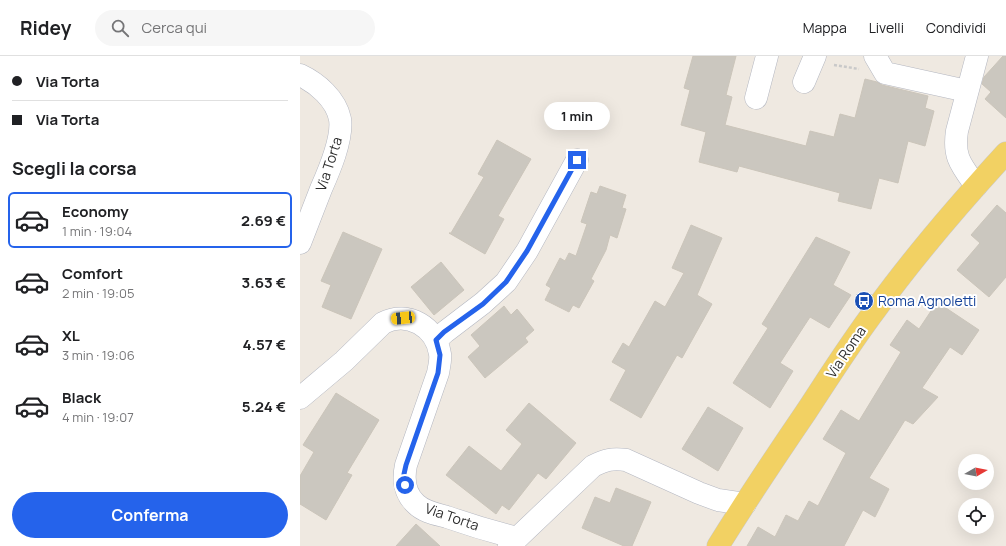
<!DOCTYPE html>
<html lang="it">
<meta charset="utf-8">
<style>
:root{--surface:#fff;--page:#f6f6f6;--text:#202124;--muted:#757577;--line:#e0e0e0;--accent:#2563eb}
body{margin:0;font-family:Manrope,sans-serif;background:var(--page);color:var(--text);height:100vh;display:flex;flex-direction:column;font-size:15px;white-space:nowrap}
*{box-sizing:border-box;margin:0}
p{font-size:13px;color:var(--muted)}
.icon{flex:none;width:22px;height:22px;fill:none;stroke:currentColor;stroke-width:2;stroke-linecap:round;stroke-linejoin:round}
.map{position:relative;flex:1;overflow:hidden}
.sheet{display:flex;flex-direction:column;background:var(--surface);width:300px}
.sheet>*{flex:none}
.top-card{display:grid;align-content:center;height:88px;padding:0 12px;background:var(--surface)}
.needle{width:26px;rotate:81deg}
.controls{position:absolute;left:658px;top:398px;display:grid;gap:8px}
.controls a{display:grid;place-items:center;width:36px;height:36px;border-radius:50%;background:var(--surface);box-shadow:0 4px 16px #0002;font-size:20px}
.end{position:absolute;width:18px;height:18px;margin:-9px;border:5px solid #2563eb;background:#fff;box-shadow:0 0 0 2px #fff}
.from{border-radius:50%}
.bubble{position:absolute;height:28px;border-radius:14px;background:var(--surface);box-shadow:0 4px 16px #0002;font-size:13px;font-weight:700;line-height:28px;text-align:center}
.car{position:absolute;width:12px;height:24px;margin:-12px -6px;border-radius:5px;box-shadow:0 0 3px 1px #0007;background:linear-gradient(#f5c518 24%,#345 0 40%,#f5c518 0 76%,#345 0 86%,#f5c518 0)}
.top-card b{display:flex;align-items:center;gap:14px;height:38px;font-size:15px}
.top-card b+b{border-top:1px solid var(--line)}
.top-card i{width:10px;height:10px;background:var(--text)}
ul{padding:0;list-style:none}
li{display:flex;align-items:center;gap:12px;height:56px;margin:0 8px 6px;padding:0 4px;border:2px solid transparent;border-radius:6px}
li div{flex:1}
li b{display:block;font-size:15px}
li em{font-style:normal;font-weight:700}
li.active{border-color:var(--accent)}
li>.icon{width:36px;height:36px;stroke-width:1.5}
h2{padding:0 12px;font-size:18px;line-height:48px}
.cta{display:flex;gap:8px;margin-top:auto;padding:8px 12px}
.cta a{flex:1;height:46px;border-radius:24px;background:var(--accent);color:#fff;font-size:16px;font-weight:700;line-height:46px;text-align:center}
header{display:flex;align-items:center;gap:24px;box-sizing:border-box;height:56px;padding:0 20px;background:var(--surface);border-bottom:1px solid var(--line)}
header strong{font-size:19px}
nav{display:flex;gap:22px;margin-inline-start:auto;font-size:14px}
.search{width:280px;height:36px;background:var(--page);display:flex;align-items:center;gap:10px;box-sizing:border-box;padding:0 14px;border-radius:22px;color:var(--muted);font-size:15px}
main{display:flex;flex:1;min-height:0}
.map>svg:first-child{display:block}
</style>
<header>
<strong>Ridey</strong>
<div class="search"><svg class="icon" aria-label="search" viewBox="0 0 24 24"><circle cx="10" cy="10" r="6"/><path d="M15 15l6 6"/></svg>Cerca qui</div>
<nav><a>Mappa</a><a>Livelli</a><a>Condividi</a></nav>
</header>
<main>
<section class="sheet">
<div class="top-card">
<b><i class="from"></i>Via Torta</b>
<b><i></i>Via Torta</b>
</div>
<h2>Scegli la corsa</h2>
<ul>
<li class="active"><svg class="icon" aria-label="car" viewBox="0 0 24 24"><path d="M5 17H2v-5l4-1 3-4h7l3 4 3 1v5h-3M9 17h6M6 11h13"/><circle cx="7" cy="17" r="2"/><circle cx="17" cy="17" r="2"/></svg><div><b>Economy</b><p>1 min · 19:04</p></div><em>2.69 €</em></li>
<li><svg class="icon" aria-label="car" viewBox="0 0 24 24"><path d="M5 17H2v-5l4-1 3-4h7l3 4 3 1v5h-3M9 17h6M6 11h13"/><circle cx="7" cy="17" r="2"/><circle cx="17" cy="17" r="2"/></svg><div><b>Comfort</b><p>2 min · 19:05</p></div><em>3.63 €</em></li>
<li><svg class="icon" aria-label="car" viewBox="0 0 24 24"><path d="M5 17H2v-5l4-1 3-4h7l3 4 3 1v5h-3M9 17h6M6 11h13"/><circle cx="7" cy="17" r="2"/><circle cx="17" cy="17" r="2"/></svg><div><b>XL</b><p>3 min · 19:06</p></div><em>4.57 €</em></li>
<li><svg class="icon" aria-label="car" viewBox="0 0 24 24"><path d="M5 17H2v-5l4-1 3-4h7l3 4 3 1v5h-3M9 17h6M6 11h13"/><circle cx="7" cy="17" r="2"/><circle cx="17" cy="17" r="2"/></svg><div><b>Black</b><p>4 min · 19:07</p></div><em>5.24 €</em></li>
</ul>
<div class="cta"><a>Conferma</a></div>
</section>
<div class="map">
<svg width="706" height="490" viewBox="0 0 706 490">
<rect width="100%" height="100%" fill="#efe9e1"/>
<!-- building -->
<g fill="#cbc7bf" stroke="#cbc5ba">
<path d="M393 0H436L426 39 432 41 425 69 506 90 510 75 534 81 540 58 555 62 565 23 577 26 582 29 628 40 625 52 634 55 625 90 608 85 598 127 579 122 571 153 538 145 540 137 439 110 437 116 399 106 406 76 381 69 390 34 384 32Z"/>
<path d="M703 0H706V62L685 43 691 36 682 28 684 21Z"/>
<path d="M197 84 231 103 198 160 204 163 185 198 149 177H151L184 121 178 118Z"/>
<path d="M300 130 326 139 322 152 326 153 317 182 310 179 306 194 291 223 294 225 279 252 273 249 269 256 245 244 251 232 246 229 260 202 265 205 269 197 276 200 287 168 281 166 291 136 297 138Z"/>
<path d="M697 149 706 157V221L689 241 657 214 680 187 671 179Z"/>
<path d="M391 169 422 182 397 239 412 248 382 302 377 299 341 362 310 344 326 314 312 306 323 287 329 291 355 245 365 251 384 217 372 212Z"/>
<path d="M43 176 82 193 51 263 22 251 31 229 21 225Z"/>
<path d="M516 181 550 196 533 229 551 239 529 272 510 261 480 307 493 315 470 352 433 327 468 272 462 268Z"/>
<path d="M141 206 164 234 134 259 111 231Z"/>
<path d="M637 246 679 274 662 299 650 291 622 332 638 341 613 368 605 364 569 422 589 433 575 461 563 454 544 490H447L458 471 475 481 486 459 498 465 509 445 518 450 546 397 523 383 541 354 559 365 601 296 590 289 607 264 619 273Z"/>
<path d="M204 250 211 259 217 253 234 274 225 282 228 286 185 322 168 301 180 290 171 279Z"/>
<path d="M36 337 79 364 47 417 52 419 26 464 0 448V420L14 396 3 389Z"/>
<path d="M229 347 276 387 246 423 238 417 209 454 202 449 196 458 146 419 169 390 201 415 222 388 206 374Z"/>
<path d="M408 351 443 372 418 415 382 393Z"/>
<path d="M316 432 351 446 332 490H324L282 472 295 441 310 447Z"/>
<path d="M116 468 140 490H96Z"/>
</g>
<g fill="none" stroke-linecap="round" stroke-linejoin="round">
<defs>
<g id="minor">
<path d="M575 0 585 17 667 35"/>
<path d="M0 19C17 27 36 43 40 63 43 83 29 115 21 133 14 151 7 169 0 187"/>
<path d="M504 26 515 0"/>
<path d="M456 42 467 0"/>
<path d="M676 130C661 109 653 101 657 75L677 0"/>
<path d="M136 284 145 276 183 247 206 226 227 195 277 104"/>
<path d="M0 342 44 305 83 267C108 254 136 271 140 298 141 304 139 311 138 317L106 409C103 423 104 437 116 448 124 456 136 458 147 461 170 469 193 476 217 482"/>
<path d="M209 490 293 410C305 404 312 402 326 404L399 437 418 444 445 448"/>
</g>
<path id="major" d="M418 490C446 445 476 400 506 356 529 321 551 286 576 253 616 198 660 147 706 97"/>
</defs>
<!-- minor casing -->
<use href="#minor" stroke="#b4b7c1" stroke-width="23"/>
<!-- major casing -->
<use href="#major" stroke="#c9c9c9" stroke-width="23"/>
<!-- path -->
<path stroke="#c9c9c9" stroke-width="2.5" stroke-dasharray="3 2" stroke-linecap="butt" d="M534 9 559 13"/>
<!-- minor -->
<use href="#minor" stroke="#fff" stroke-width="22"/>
<!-- major -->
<use href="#major" stroke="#f2d163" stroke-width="22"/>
</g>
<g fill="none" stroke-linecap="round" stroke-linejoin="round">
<!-- route -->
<path stroke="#2563eb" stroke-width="5" d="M105 429 104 418 106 409 138 317 140 299 136 284 144 276 183 248 206 226 227 195 277 104"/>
</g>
<!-- icons -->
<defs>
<symbol id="bus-disc" viewBox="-11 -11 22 22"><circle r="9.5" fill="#1a4fb4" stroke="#fff"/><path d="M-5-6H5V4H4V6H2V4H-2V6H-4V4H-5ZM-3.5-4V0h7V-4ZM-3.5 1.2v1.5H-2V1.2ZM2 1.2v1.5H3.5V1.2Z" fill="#fff"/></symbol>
</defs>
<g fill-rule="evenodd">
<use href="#bus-disc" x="553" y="234" width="22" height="22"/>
</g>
<g text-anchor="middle" stroke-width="4" stroke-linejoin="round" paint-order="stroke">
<!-- street labels -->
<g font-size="14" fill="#2e2e2e" stroke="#fff">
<text transform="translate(29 108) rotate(-72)" y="5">Via Torta</text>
<text transform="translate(546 296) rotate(-56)" y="5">Via Roma</text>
<text transform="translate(152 461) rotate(19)" y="5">Via Torta</text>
</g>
<!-- transit labels -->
<g font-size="14" fill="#164399" stroke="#fff" text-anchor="start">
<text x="578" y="250">Roma Agnoletti</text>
</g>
</g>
</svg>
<div class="controls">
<a><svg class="needle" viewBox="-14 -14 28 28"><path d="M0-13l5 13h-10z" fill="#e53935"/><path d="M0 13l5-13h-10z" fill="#757577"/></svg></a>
<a><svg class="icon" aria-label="locate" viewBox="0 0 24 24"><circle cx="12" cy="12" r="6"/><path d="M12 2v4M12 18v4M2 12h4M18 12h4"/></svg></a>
</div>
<i class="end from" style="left:105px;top:429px"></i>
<i class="end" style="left:277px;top:104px"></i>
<div class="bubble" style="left:244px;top:46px;width:66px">1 min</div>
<i class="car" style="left:103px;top:262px;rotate:264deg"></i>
</div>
</main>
